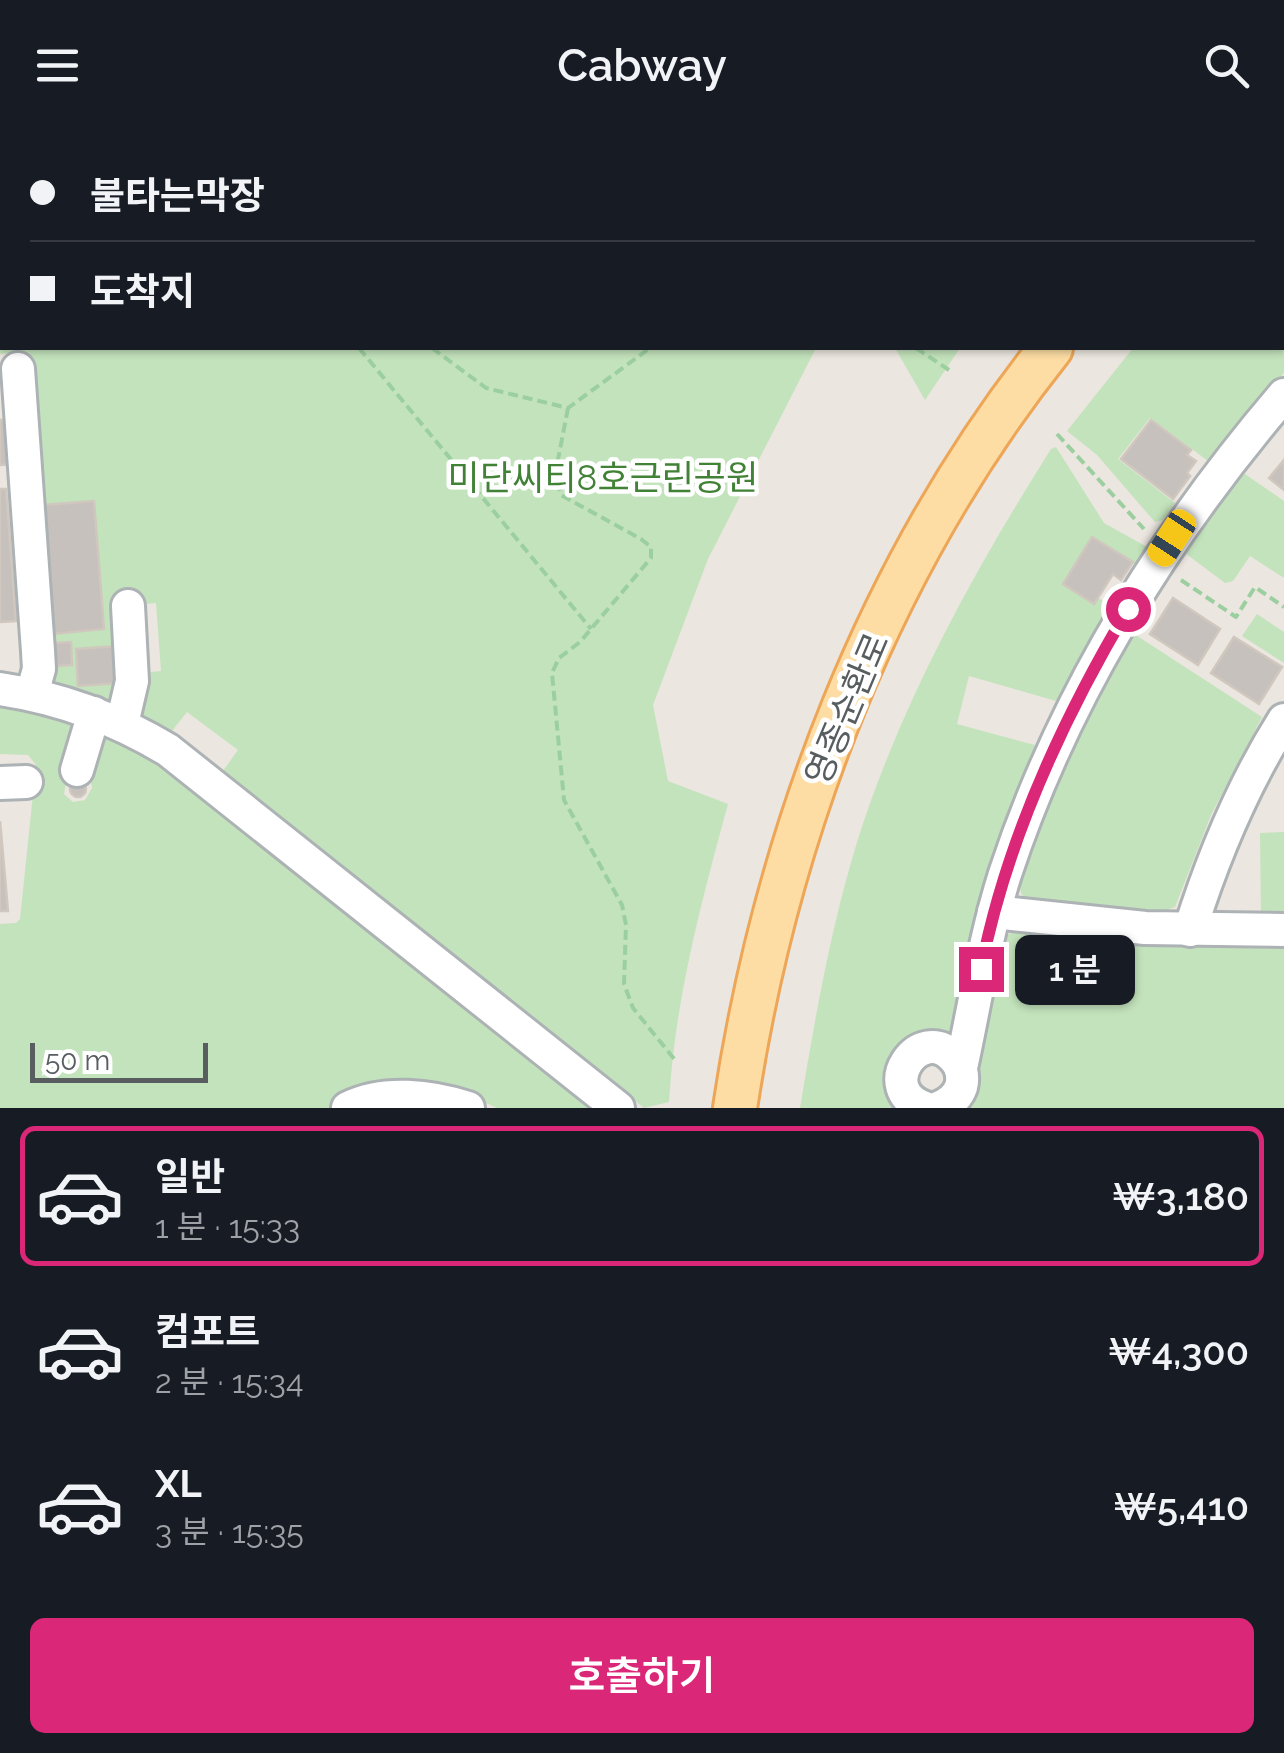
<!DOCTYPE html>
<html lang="ko">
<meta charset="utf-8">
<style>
:root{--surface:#171b24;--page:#242831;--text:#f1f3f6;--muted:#9ea1a6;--line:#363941;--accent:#db2777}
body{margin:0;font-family:Raleway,"Noto Sans KR",sans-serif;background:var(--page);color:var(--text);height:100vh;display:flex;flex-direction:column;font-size:38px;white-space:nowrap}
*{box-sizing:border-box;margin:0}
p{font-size:32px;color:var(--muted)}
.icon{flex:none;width:55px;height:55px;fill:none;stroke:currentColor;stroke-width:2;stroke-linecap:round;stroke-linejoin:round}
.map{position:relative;height:978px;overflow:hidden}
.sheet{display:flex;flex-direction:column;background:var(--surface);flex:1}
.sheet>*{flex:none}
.top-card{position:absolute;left:0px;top:0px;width:1285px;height:220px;box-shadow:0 2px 8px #0004;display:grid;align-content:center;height:220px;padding:0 30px;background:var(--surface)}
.scale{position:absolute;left:30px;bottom:25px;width:178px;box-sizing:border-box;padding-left:10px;border:5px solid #585e60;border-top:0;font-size:28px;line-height:35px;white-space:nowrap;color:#585e60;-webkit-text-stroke:8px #fff;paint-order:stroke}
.end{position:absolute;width:45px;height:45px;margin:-22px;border:12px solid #db2777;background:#fff;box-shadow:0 0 0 5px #fff}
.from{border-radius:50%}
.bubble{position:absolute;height:70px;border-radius:15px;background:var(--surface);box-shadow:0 2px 8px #0004;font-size:32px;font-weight:600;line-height:70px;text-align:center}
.car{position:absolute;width:30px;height:60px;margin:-30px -15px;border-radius:12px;box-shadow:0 0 8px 2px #0007;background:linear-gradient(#f5c518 24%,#345 0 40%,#f5c518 0 76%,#345 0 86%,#f5c518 0)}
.top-card b{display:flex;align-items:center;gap:35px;height:95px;font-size:38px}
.top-card b+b{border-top:2px solid var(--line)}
.top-card i{width:25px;height:25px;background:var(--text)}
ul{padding:18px 0 0;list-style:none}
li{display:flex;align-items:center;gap:30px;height:140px;margin:0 20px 15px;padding:0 10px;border:5px solid transparent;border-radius:15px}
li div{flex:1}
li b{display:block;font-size:38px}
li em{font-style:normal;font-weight:600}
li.on{border-color:var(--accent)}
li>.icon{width:90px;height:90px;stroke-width:1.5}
.action{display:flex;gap:20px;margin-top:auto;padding:20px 30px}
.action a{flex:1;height:115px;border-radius:15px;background:var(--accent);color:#fff;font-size:40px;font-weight:600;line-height:115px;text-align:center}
header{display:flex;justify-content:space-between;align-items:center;height:130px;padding:0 30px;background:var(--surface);font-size:45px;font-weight:600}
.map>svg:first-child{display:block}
</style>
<header><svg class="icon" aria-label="menu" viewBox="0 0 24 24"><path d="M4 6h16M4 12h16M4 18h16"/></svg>Cabway<svg class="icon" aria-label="search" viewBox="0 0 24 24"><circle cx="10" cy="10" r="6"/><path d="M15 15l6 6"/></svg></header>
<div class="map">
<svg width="1284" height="978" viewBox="0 0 1284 978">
<rect width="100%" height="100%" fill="#ebe6df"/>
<!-- green -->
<g fill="#c3e3bc">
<path d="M0 0H815L2 2V218H816L708 429 653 575 668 651 728 674C701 773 675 869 669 972L644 978 229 653 220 645 238 620 187 582 168 606 137 587 140 543 161 541 156 473 135 475 127 539 110 575 49 552 18 226 12 223 0 224Z"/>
<path d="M1284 59V243L1208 331 1150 288 1118 329 1175 373 1163 390 1155 392 1097 325 1067 301 1133 218H1282Z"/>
<path d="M895 218H960L925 270Z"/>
<path d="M1056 317 1104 393 1147 417 1136 435 1092 407 1063 454 1094 474 1098 468 1112 476 1056 571 969 546 957 594 1035 615 982 758 949 903C937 910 923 905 910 909 876 920 888 956 898 978H800C815 888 831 796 858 709 902 571 974 441 1051 319Z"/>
<path d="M1242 342 1284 371V448L1250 426 1233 451 1225 453 1185 423Z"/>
<path d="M1257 484 1284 502V533L1242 506Z"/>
<path d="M1131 502 1262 587 1211 685 1175 777 1160 782 1028 772 1021 763 1020 757C1040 667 1086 582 1131 502Z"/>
<path d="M0 567 72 591 76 599 64 664 73 672 85 670 92 658 90 646 100 606 110 604 140 615 599 978H497L475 968 412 953 372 952 330 978H0V794L16 793 20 789 36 635 28 625 0 624Z"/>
<path d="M1284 702V784L1261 785 1260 703Z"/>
<path d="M1015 801 1184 814 1284 813V978H958L1004 807Z"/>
</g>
<!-- building -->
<g fill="#c6c1bc" stroke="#d0c7be" stroke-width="2.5">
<path d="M13 289 16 334 0 335V290Z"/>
<path d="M1151 290 1191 320 1187 325 1196 331 1187 343 1190 346 1173 369 1121 329Z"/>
<path d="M1284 330V360L1269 348Z"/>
<path d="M0 359H6L16 491 0 492Z"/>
<path d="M94 371 104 499 53 504 43 375Z"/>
<path d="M1092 407 1133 432 1121 450 1113 444 1094 474 1063 454Z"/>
<path d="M1173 468 1220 499 1198 535 1150 504Z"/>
<path d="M1234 507 1282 537 1259 574 1211 543Z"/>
<path d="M71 512 72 535 56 536 55 513Z"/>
<path d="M118 516 120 553 78 556 76 519Z"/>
<circle cx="78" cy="659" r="8"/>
<path d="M0 691 8 781H0Z"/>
</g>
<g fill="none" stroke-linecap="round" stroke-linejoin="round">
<defs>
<g id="minor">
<path d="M937 0 941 2"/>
<path d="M977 2 980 0"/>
<path d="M18 239 38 521 39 539 32 564"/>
<path d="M0 559C61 568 115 588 168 620L618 978"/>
<path d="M122 594 132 551 128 476"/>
<path d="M77 640 94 583"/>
<path d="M0 653 26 652"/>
<path d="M994 782 1145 798 1284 800"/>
<path d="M1190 800C1213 727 1243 655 1284 590"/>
<path d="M961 938C975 873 985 807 1005 744 1064 565 1162 408 1284 265"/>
<path d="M348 978C384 960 431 966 468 978"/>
<path d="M925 978C872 959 920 892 953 927 961 935 964 946 961 957 957 968 949 974 938 978"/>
</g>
<g id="major">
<path d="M1253 2 1255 0"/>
<path d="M735 978C776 705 878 435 1051 218"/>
</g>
</defs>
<!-- minor casing -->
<use href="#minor" stroke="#adb2b5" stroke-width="38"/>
<!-- major casing -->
<use href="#major" stroke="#eda657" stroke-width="48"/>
<!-- path -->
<g stroke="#9ccfa0" stroke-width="4" stroke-dasharray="10 5" stroke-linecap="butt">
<path d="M313 0 314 2"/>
<path d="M600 0 604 2"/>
<path d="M725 0 737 2"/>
<path d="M359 218 591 499"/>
<path d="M432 218 486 258 568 278 650 218"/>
<path d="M916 218 949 240"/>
<path d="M568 278 555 345 561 365 641 409 651 417V428L580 512 559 528 552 543 564 670 622 775 626 795 624 854 633 878 675 930"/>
<path d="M1057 304 1144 399"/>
<path d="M1181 450 1236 487 1255 457 1284 477"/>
</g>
<!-- minor -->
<use href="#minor" stroke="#fff" stroke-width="32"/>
<!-- major -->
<use href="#major" stroke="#fddda3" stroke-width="42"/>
</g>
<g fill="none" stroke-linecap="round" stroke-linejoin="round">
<!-- route -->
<path stroke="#db2777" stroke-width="12" d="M981 839C1006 711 1062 590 1128 479"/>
</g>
<g text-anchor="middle" stroke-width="9" stroke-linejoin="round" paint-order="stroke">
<!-- park labels -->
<g font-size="35" fill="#418236" stroke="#fff">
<text x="603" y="360">미단씨티8호근린공원</text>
</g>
<!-- street labels -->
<g font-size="35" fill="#585e60" stroke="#fff">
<text transform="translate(847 579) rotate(-67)" y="12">영종순환로</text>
</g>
</g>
</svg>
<div class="scale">50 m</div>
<i class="end from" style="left:1128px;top:479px"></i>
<i class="end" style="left:981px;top:839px"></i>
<div class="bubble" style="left:1015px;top:805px;width:120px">1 분</div>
<i class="car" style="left:1172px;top:408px;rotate:213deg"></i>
<div class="top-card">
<b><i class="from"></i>불타는막장</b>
<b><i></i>도착지</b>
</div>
</div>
<section class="sheet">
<ul>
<li class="on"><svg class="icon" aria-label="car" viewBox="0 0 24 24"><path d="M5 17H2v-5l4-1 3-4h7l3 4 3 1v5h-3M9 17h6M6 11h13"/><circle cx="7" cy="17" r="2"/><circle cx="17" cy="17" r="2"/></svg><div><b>일반</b><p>1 분 · 15:33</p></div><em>₩3,180</em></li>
<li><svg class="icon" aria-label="car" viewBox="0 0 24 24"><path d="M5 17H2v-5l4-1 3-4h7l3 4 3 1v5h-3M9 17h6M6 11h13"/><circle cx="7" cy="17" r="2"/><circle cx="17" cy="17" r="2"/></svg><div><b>컴포트</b><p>2 분 · 15:34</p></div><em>₩4,300</em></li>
<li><svg class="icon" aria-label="car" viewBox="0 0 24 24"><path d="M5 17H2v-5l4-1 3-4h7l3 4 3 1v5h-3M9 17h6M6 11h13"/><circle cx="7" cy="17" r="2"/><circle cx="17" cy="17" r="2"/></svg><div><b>XL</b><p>3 분 · 15:35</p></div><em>₩5,410</em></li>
</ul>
<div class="action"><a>호출하기</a></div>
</section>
